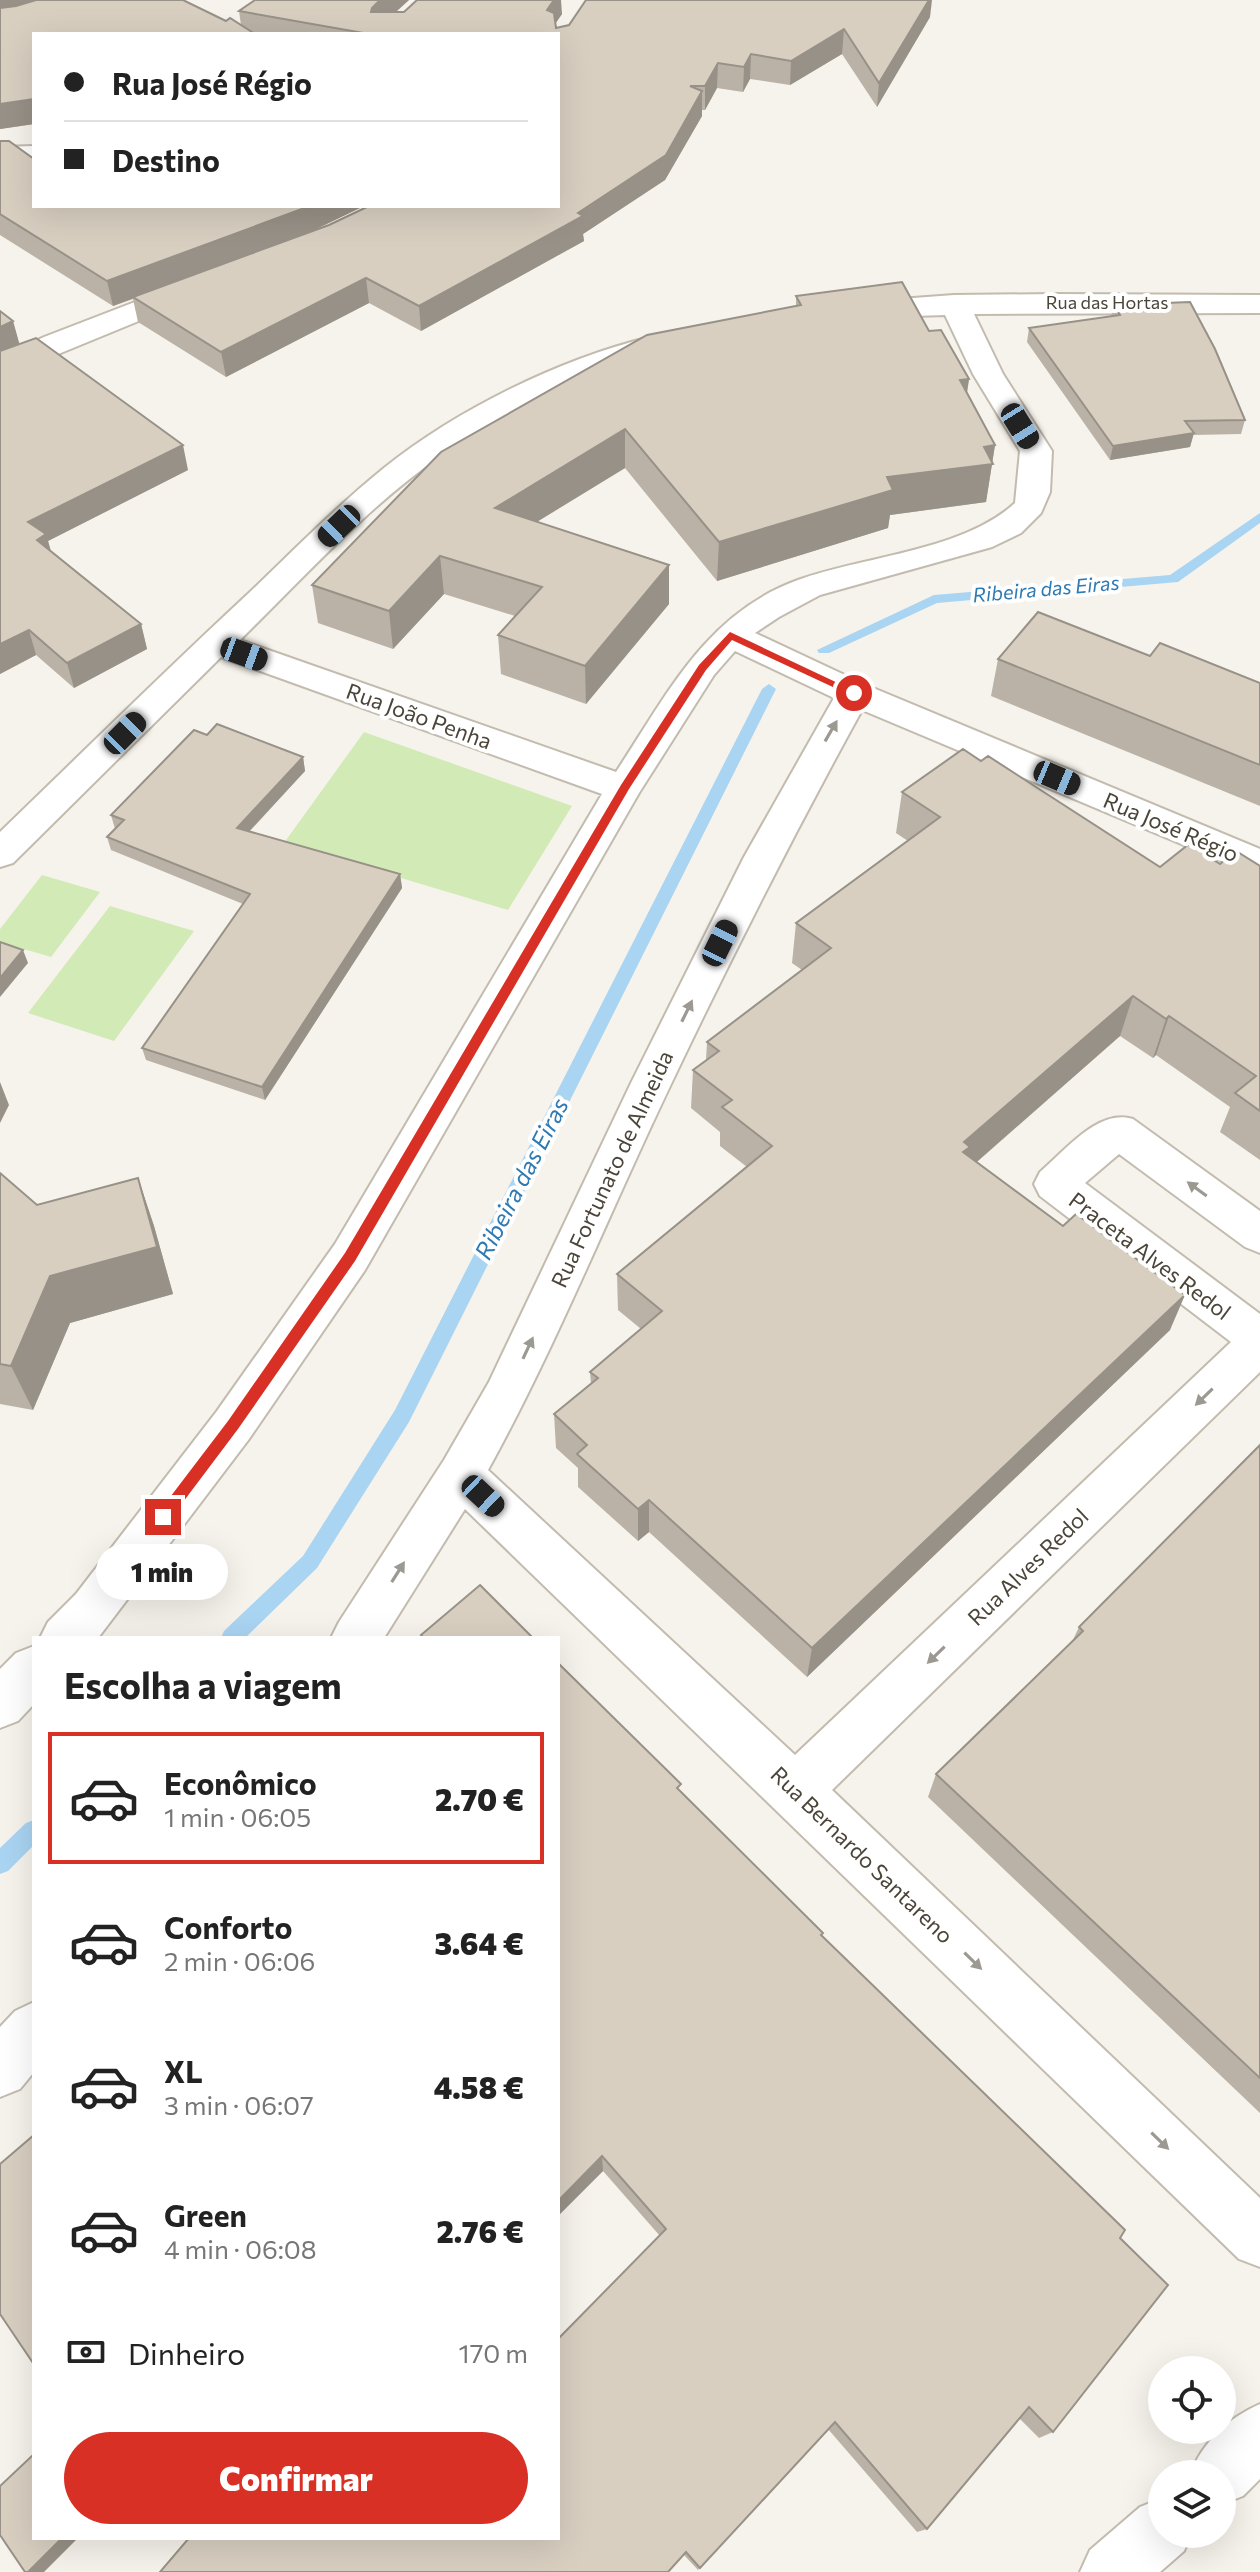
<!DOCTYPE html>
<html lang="pt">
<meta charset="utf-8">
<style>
:root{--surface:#fff;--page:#f2f2f2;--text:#222;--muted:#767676;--line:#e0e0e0;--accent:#d93025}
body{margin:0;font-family:Commissioner,sans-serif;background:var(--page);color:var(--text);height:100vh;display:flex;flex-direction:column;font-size:30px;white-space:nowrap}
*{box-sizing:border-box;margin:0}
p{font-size:26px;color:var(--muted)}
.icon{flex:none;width:44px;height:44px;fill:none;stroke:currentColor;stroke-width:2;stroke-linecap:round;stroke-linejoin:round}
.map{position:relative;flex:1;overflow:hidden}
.details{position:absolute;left:32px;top:1636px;width:528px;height:904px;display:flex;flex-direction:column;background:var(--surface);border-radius:0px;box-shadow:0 8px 32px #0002}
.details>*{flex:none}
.guide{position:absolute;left:32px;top:32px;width:528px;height:176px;border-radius:0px;box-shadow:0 8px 32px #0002;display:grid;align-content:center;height:176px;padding:0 32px;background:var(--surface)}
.fabs{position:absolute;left:1148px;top:2356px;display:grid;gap:16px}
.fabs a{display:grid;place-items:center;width:88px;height:88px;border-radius:50%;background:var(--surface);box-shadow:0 8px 32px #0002;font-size:40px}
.end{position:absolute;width:36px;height:36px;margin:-18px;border:10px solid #d93025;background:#fff;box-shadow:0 0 0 4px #fff}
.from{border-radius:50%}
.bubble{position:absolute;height:56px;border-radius:28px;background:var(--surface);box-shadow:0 8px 32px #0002;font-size:26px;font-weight:800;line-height:56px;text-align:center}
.car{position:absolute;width:24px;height:48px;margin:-24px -12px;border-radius:10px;box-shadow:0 0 6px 2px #0007;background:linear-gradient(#222 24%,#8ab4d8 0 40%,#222 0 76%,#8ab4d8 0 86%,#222 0)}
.guide b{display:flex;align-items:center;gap:28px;height:76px;font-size:30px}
.guide b+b{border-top:2px solid var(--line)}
.guide i{width:20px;height:20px;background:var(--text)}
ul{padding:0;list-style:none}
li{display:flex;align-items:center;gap:24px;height:132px;margin:0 16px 12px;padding:0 16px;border:4px solid transparent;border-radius:0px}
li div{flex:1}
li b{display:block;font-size:30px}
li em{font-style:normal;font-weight:800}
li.current{border-color:var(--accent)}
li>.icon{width:72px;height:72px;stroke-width:1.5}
h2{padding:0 32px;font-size:36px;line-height:96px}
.pay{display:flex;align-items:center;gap:20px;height:88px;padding:0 32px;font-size:30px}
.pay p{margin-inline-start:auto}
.button{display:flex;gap:16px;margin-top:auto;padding:16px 32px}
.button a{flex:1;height:92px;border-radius:48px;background:var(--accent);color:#fff;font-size:32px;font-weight:800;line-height:92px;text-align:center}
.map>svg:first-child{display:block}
</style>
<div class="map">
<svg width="1260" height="2572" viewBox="0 0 1260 2572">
<rect width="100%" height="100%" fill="#f6f3ec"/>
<!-- green -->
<g fill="#d2eab5">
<path d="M364 732 572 806 508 910 284 843Z"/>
<path d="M42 875 100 892 51 957 0 942V929Z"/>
<path d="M110 906 194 931 114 1041 28 1013Z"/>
</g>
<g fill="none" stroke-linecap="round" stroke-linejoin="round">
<!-- stream -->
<g fill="#a9d4f2" fill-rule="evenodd">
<path d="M1260 513V523L1178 582 937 603 829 653H819L817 650 934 595 1170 575Z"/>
<path d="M769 684 776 689 409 1422 317 1568 245 1638H221L224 1631 303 1556 395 1410 762 689Z"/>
<path d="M34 1820V1845L8 1871 0 1874V1848L26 1823Z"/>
</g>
<defs>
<g id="minor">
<path d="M34 146V162L0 163V147Z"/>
<path d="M192 280 202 283 207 289 202 295 0 378V358L44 337Z"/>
<path d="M1055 294 1260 295V313L974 314 1003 374 1052 451 1050 492 1041 513 1021 533 992 547 820 595 779 617 755 633 866 685 1260 849V877L862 710C795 832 732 956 672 1082 610 1211 557 1345 488 1470L795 1755 1231 1342 1040 1196 1034 1184 1040 1172C1065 1151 1098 1108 1133 1119L1260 1211V1253L1245 1247 1119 1154 1085 1183 1260 1314V1372L832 1790 1260 2198V2267L1239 2259 465 1509 384 1638H331L339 1622 444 1460 489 1382 631 1083 744 857 834 698 735 651 714 675 639 793 365 1270 249 1439 98 1638H40L48 1622 76 1594 217 1411 335 1244 602 794 221 657 13 863 0 867V832C83 752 166 670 250 592 294 550 337 506 384 468 458 409 558 360 650 337L661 340 665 346 661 352C586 379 512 407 446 452 370 504 306 575 240 640L616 772C666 696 706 613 798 580 864 556 963 551 1015 503L1020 451 973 374 945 315 855 318 845 315 840 309 845 303 954 295Z"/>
<path d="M34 1646V1704L18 1721 0 1728V1669L16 1653Z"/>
<path d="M34 2002V2072L20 2089 0 2097V2027L15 2011Z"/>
<path d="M1260 2404V2479L1243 2496 1222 2504V2474H1190C1203 2442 1228 2418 1260 2404Z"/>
<path d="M1162 2498V2534H1191L1184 2551 1160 2572H1080L1090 2550 1140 2507Z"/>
</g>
</defs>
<!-- minor casing -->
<use href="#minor" stroke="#c2bbae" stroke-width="4"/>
<!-- minor -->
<use href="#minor" fill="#fff" fill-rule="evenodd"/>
</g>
<!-- wall -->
<g fill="#bab2a6">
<path d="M0 0 226 21 241 25 239 11 409 0 395 12 562 14 555 24 556 28 930 17 877 107 842 54 790 85 750 79 743 92 717 88 705 110H702V116L665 180 583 234 584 241 421 331 369 303 226 377 138 322 133 299 113 306 0 235V141L100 207 364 206 312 231 558 206V34H34V124L0 129Z"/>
<path d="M796 296 929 331 969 379 967 393 995 445 986 502 890 515 888 528 717 581 625 468 537 522 669 604 586 704 501 674 498 635 515 616 444 594 393 649 318 623 312 585 796 306Z"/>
<path d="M1114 305 1245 420 1241 434 1193 435 1190 447 1110 460 1027 342 1029 328 1111 316Z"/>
<path d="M0 311 13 321 19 344 188 470 48 541 51 551 141 624 147 649 74 688 36 655 0 674Z"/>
<path d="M1150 656 1260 683V806L991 696 998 659Z"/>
<path d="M207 735 303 757 305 771 250 831 400 874 402 888 265 1100 146 1060 142 1048 243 904 111 850 107 837 115 829 111 815Z"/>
<path d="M981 761 1160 867 1220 864 1260 866V1160L1220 1132 1230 1107 1156 1055 1153 1058 1120 1036 977 1162 1170 1330 807 1677 649 1532 638 1541 578 1487V1468L556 1448 554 1414 591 1384 590 1372 641 1329 618 1310 617 1274 747 1167 720 1146V1132L691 1108 693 1070 706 1060 707 1042 802 970 792 963 796 923 908 841 896 833 902 792Z"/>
<path d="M0 1173 37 1205 138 1178 154 1226 173 1294 70 1323 33 1410 0 1404Z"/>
<path d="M1260 1445V2113L928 1797 936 1774 1072 1642 1079 1627Z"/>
<path d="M558 1663 680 1791 1120 2238 1053 2432 1039 2438 1019 2418 927 2529 917 2532 828 2429 698 2570 684 2555 558 2538 660 2236 603 2171 558 2216Z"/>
</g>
<!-- shaded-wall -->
<g fill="#979187">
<path d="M0 0H44L0 13Z"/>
<path d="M380 0H409L374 32 372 8Z"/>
<path d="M554 0H561L562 14 548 34 547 10Z"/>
<path d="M929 0H932L930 17 877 107 879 83Z"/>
<path d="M844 29 842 54 790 85 791 61Z"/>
<path d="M751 54 750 79 743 92 744 67Z"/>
<path d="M718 63 717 88 705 110V86Z"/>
<path d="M702 91V116L665 180 583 234 584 241 421 331 419 306 578 213Z"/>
<path d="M34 99V124L0 129V104Z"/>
<path d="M310 206H364L310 232 113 306 107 281Z"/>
<path d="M366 278 369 303 226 377 221 352Z"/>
<path d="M13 321 20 346 0 355V327Z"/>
<path d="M969 379 963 417 960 380Z"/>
<path d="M625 429V468L497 546 495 508Z"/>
<path d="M1194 433 1190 447 1110 460 1113 446Z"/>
<path d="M183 445 188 470 48 541 53 560 44 565 28 522Z"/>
<path d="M995 445 986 502 890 515 888 528 717 581 719 542 887 477 984 447Z"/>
<path d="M440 556 444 594 393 649 389 611Z"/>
<path d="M669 565V604L586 704 585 666Z"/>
<path d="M141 624 147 649 74 688 67 663Z"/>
<path d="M29 630 36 655 0 674V644Z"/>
<path d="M303 757 305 771 240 841 237 828Z"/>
<path d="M400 874 402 888 265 1100 262 1087Z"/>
<path d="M23 950 28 963 0 997V978Z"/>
<path d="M1133 996 1120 1036 964 1173V1142Z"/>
<path d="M1169 1016 1156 1055 1153 1058 1166 1019Z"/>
<path d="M0 1082 9 1105 0 1123Z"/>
<path d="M138 1178 154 1226 173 1294 70 1323 33 1410 11 1366 50 1276Z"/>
<path d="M1185 1295 1170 1330 807 1677 812 1648Z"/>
<path d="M649 1500V1532L638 1541V1509Z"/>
<path d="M602 2156 603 2171 558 2216V2201Z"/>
<path d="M62 2538H78L44 2572H28Z"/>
</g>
<!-- building -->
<g fill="#d8cfc1" stroke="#979187" stroke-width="2">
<path d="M36 0H183L226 21 230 18 255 34H34V99L0 104V8L16 6Z"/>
<path d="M255 0H380L372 8 371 12H404L417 0H554L547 10 554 13 556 28 569 25 586 0H929L879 83 844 29 791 61 751 54 744 67 718 63 705 86H690L702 91 666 155 578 213 583 216 419 306 366 278 221 352 133 297 329 225 369 206H558V34H369L239 11Z"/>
<path d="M0 141H9L34 159V206H310L107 281 0 214Z"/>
<path d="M902 282 929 331 941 330 969 379 960 380 995 445 984 447 993 464 887 477 893 490 719 542 625 429 495 508 669 565 585 666 498 635 542 587 440 556 389 611 312 585 441 452 647 335 801 305 796 296Z"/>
<path d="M1190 302 1215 349 1245 420 1185 421 1194 433 1113 446 1029 328 1120 315 1114 305Z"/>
<path d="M0 311 13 321 0 327Z"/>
<path d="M36 338 183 445 28 522 46 534 37 540 141 624 67 663 29 630 0 644V351Z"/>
<path d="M1038 612 1150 656 1160 643 1260 683V765L998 659Z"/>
<path d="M217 724 303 757 237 828 400 874 262 1087 142 1048 250 894 107 837 124 820 111 815 194 730 207 735Z"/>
<path d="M963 749 981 761 988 756 1160 867 1189 844 1220 864 1236 851 1260 866V1111L1235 1093 1256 1076 1169 1016 1166 1019 1133 996 964 1142 970 1147 963 1152 1063 1226 1076 1214 1185 1295 812 1648 649 1500 638 1509 577 1454 587 1445 554 1414 598 1378 590 1372 662 1311 617 1274 772 1146 722 1107 732 1100 693 1070 719 1051 707 1042 831 948 796 923 940 817 902 792Z"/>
<path d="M0 942 23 950 0 978Z"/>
<path d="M0 1173 37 1205 138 1178 157 1247 50 1276 11 1366 0 1364Z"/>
<path d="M1260 1445V2078L936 1774 1083 1631 1079 1627Z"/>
<path d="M480 1585 533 1638H424L421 1635Z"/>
<path d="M558 1663 681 1784 677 1788 823 1933 821 1935 1125 2230 1120 2238 1168 2285 1053 2432 1029 2407 927 2529 835 2422 700 2568 686 2552 668 2572H160L189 2538H558V2339L666 2229 602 2156 558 2201Z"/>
<path d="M34 2135V2363H33L0 2314V2164Z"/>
<path d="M34 2454V2538H62L28 2572H25L0 2535V2486Z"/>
</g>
<!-- one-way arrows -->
<defs><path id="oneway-solid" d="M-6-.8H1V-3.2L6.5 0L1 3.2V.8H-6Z" transform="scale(2)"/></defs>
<g fill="#9c9892">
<use href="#oneway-solid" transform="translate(831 731) rotate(-60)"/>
<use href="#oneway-solid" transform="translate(687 1011) rotate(-64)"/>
<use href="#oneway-solid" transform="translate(1197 1189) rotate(-144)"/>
<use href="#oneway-solid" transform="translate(528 1348) rotate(-65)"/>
<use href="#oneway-solid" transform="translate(1204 1397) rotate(136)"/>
<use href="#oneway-solid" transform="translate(398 1572) rotate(-58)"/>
<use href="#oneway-solid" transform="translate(936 1655) rotate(136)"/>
<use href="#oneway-solid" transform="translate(973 1961) rotate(44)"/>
<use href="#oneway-solid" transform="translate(1160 2141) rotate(44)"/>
</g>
<!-- route -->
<path fill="#d93025" d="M730 632 859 693 850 695 732 640 706 670 629 789 355 1261 238 1429 168 1522H158V1513L228 1421 345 1253 621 785 699 665Z"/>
<g text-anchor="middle" stroke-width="8" stroke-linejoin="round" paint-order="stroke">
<!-- far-street labels -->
<g font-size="18" fill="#4b4439" stroke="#fff">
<text x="1107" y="309">Rua das Hortas</text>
</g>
<!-- far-water labels -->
<g font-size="20" font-style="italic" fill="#2e7ab2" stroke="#fff">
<text transform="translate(1046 589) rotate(-5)" y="7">Ribeira das Eiras</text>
</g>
<!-- street labels -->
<g font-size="22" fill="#4b4439" stroke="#fff">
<text transform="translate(419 716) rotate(20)" y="8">Rua João Penha</text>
<text transform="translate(1171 827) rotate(23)" y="8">Rua José Régio</text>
<text transform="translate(612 1169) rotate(-65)" y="8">Rua Fortunato de Almeida</text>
<text transform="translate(1150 1256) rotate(37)" y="8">Praceta Alves Redol</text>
<text transform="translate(1028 1567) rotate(-44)" y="8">Rua Alves Redol</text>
<text transform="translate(862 1855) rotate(44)" y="8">Rua Bernardo Santareno</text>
</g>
<!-- water labels -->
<g font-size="24" font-style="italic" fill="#2e7ab2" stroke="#fff">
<text transform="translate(522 1179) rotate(-63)" y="8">Ribeira das Eiras</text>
</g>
</g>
</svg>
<div class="fabs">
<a><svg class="icon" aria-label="locate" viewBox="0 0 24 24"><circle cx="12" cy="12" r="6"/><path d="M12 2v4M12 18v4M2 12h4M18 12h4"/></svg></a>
<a><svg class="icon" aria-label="layers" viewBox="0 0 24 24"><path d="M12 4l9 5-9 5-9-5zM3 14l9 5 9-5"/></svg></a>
</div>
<i class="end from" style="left:854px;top:693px"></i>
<i class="end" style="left:163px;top:1517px"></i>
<div class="bubble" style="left:96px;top:1544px;width:132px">1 min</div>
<i class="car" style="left:1020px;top:426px;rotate:148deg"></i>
<i class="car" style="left:339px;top:526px;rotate:226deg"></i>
<i class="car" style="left:244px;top:654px;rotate:110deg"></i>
<i class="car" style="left:125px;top:733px;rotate:45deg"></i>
<i class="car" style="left:1057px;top:778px;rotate:113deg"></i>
<i class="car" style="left:720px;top:943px;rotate:26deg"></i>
<i class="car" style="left:483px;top:1496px;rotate:133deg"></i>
<div class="guide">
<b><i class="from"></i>Rua José Régio</b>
<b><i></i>Destino</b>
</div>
<section class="details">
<h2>Escolha a viagem</h2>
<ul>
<li class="current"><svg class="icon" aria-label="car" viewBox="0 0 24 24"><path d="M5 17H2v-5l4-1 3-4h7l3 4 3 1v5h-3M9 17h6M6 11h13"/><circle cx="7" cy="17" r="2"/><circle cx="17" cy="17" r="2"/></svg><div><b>Econômico</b><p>1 min · 06:05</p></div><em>2.70 €</em></li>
<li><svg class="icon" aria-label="car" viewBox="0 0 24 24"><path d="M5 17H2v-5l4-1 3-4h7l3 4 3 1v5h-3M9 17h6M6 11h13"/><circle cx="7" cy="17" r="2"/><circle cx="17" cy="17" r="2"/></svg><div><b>Conforto</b><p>2 min · 06:06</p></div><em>3.64 €</em></li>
<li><svg class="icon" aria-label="car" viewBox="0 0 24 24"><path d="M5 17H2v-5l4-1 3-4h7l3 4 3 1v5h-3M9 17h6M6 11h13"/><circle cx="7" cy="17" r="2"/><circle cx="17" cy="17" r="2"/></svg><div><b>XL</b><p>3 min · 06:07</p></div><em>4.58 €</em></li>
<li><svg class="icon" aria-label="car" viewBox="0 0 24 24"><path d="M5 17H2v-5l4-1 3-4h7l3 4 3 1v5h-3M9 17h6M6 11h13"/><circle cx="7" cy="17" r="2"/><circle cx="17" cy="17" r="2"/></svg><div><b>Green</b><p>4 min · 06:08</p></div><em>2.76 €</em></li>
</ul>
<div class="pay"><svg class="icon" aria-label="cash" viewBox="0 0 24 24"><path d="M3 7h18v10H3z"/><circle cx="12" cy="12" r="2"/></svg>Dinheiro<p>170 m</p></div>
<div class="button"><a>Confirmar</a></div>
</section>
</div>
